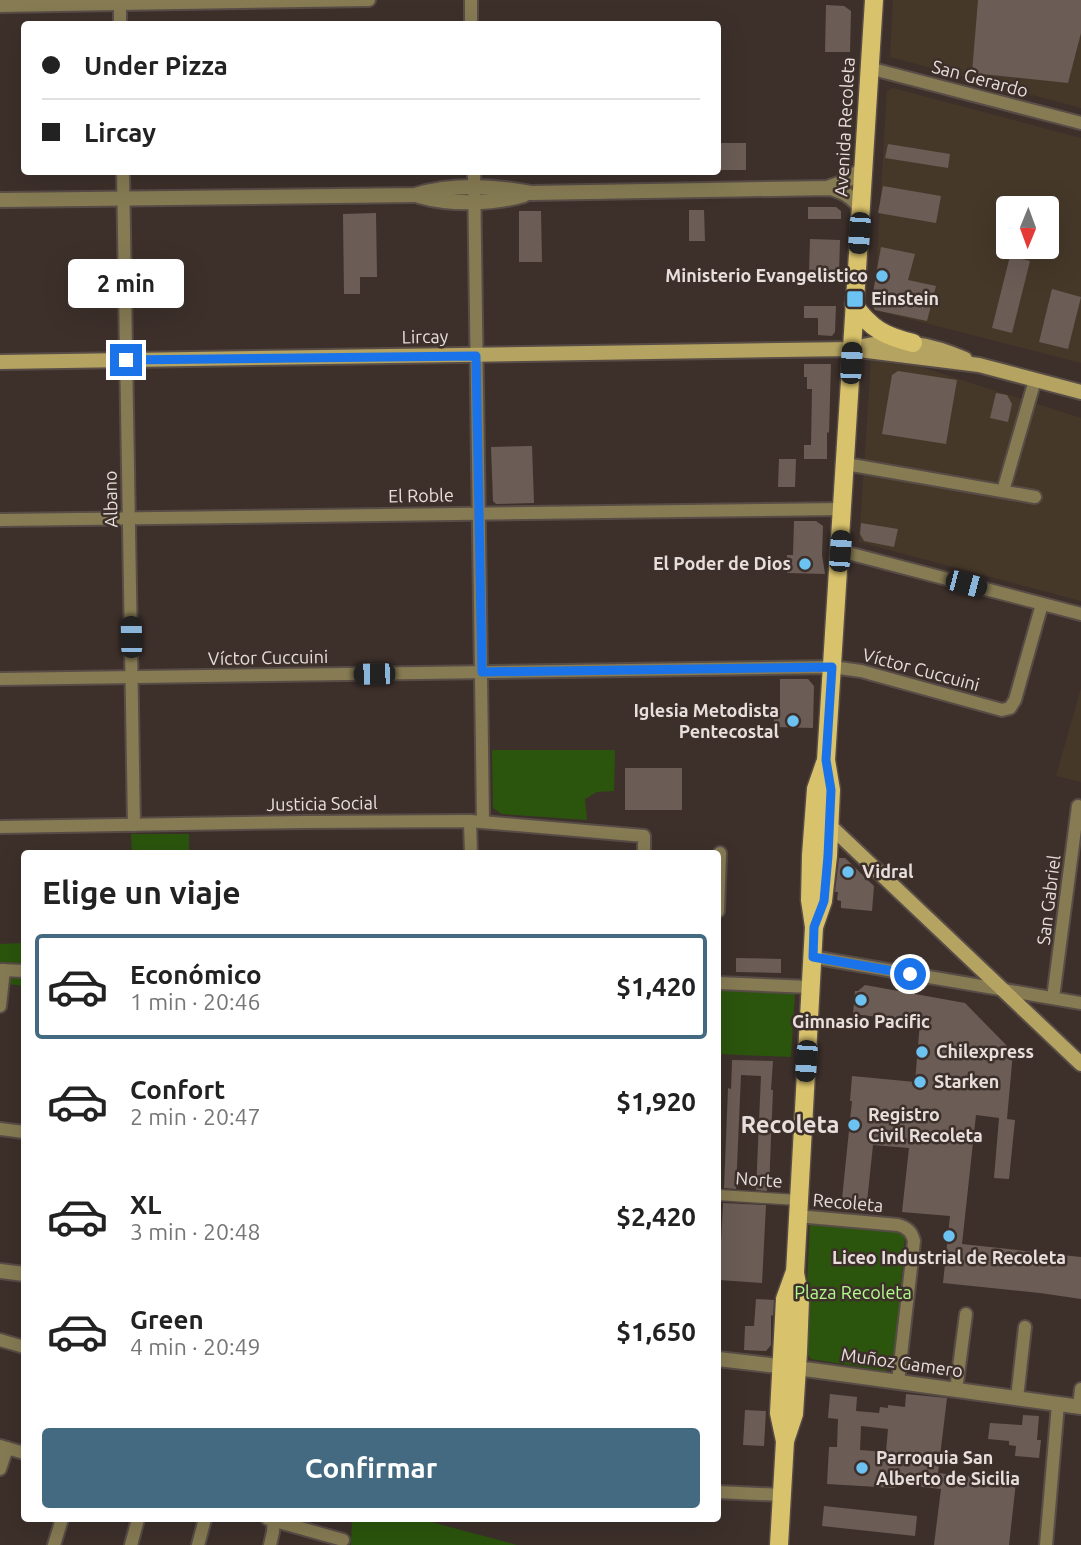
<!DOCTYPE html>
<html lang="es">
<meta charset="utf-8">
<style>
:root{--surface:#fff;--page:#f2f2f2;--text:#222;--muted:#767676;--line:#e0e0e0;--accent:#436a80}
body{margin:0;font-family:Ubuntu,sans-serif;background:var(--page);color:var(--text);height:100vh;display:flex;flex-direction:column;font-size:26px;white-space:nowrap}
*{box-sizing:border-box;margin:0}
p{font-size:23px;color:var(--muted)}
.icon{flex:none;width:38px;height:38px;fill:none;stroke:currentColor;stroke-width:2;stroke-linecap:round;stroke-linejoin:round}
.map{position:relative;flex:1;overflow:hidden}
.sheet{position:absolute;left:21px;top:850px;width:700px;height:672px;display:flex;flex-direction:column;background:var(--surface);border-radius:7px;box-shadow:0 7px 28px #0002}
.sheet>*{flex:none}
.top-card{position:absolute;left:21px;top:21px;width:700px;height:154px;border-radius:7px;box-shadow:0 7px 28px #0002;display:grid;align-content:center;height:154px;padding:0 21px;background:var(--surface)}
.needle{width:46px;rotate:181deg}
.buttons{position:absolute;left:996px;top:196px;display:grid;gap:14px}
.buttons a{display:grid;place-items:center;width:63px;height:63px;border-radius:7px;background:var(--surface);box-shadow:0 7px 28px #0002;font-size:35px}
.end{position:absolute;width:32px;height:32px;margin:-16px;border:9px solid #1a73e8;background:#fff;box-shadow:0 0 0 4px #fff}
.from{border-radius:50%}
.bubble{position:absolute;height:49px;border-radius:7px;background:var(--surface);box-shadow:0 7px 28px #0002;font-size:23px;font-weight:700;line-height:49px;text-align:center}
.car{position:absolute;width:21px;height:42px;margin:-21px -10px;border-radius:9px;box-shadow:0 0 5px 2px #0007;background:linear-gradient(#222 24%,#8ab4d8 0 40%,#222 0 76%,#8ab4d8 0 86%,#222 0)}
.top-card b{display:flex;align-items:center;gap:24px;height:66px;font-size:26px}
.top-card b+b{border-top:2px solid var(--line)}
.top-card i{width:18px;height:18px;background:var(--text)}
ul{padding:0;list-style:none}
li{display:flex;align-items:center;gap:21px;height:105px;margin:0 14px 10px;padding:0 7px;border:4px solid transparent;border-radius:7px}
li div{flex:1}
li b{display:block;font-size:26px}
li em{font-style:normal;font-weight:700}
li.on{border-color:var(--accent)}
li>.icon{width:63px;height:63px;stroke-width:1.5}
h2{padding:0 21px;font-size:32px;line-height:84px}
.button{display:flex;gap:14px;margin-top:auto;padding:14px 21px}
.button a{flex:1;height:80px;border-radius:7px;background:var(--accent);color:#fff;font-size:28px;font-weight:700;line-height:80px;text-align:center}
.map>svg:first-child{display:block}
</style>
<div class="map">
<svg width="1081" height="1545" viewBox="0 0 1081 1545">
<rect width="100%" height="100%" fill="#3d302b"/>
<!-- commercial -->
<g fill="#453829" fill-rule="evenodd">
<path d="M893 0H1081V108L890 57Z"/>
<path d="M893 88 1081 138V363L874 310 887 91ZM1008 208H1046V247H1008Z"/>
<path d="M871 361 921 367 1081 418V601L859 542Z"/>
<path d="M1081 688V782L1056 776Z"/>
</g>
<!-- green -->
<g fill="#2b550d">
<path d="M492 750H615L614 791 597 792 585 799 587 820 502 814 493 808Z"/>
<path d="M131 834H189V854H132Z"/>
<path d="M24 943V986L0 983V944Z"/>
<path d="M718 989 795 993 791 1057 718 1054Z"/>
<path d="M810 1222 898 1230 905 1236 894 1364 885 1371 811 1359 804 1349Z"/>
<path d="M352 1519H420L517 1545H351Z"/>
</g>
<!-- building -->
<g fill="#6b5c56" fill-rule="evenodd">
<path d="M978 0H1081V33L1068 83 972 73Z"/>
<path d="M826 5 844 6 851 11 850 52H825Z"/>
<rect x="718" y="143" width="28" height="27"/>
<path d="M888 144 950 154 948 168 885 158Z"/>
<path d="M883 186 941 196 936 223 878 213Z"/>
<path d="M808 207H836L841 211V219H808Z"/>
<path d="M689 210H704L705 241H689Z"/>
<path d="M519 211H541L542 262H519Z"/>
<path d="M376 213 377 277H360V294H344L343 214Z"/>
<path d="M810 239 840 240 839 272 809 271Z"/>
<path d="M881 247 915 254 908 280 936 286 927 321 875 310 871 304Z"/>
<path d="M1010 256 1030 261 1012 333 992 328Z"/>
<path d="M1052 289 1081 297 1068 349 1039 342Z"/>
<path d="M804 306H836L835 332 832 336 818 335V318H804Z"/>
<path d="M804 364H831L829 433 827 432V459H804V445H811L812 389H807V377H804Z"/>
<path d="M898 371 957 380 946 444 882 434 892 375Z"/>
<path d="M996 393 1007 395 1012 404 1008 422 990 418Z"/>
<path d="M532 446 534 503 496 504 493 501 491 447Z"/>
<path d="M779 459H796L795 487H778Z"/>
<path d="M794 521H816L823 526 822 555 825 574 787 573V555H793Z"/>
<path d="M861 523 898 529 894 547 864 541 860 534Z"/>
<path d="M780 679H808L814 686 813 728 774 727V713H780Z"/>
<rect x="625" y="768" width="57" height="42"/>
<path d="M839 858H845L874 886 872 911 841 908V901L837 900 838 892H835Z"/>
<path d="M736 958 781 959V973L736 972Z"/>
<path d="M865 985 965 1003 1013 1052 1007 1119 1015 1120 1009 1179 994 1178 999 1118 976 1115 962 1244 1081 1257V1299L1040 1293 943 1283 950 1216 902 1212 909 1148 873 1145 867 1202 842 1199 852 1101H850L852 1076 915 1082 920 1022 853 1014 855 991H858Z"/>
<path d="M732 1060 773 1061 771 1090H773L769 1188H767V1191L756 1190 761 1076 741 1075 736 1189 724 1188 728 1088 731 1089Z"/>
<path d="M723 1203 766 1205 762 1283 719 1280Z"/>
<path d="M756 1299 774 1300 773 1316 771 1315V1345L766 1351 744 1350 745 1326H754Z"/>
<path d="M830 1394 857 1397 856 1411 879 1413 880 1407 888 1408V1405L905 1407 906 1394 947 1398 938 1473 1016 1482 1009 1545H934L941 1489 896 1484 895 1488 827 1484 829 1447H837L838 1419 828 1418ZM861 1426 888 1429 886 1452 860 1450Z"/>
<path d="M745 1410 766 1411 764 1446 743 1445Z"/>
<path d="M1023 1415 1039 1416 1037 1440H1041L1039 1458 1015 1456 1016 1446 1009 1445V1441L988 1439 990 1423 1022 1425Z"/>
<path d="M824 1506 917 1516 915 1536 822 1526Z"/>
</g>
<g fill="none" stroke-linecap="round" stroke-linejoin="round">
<defs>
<path id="pedestrian" d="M718 1195 798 1200"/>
<g id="minor">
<path d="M120 0V24"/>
<path d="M471 0V24"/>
<path d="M0 6 369 0"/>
<path d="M869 68 1081 123"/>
<path d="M123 172 134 825"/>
<path d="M474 172 483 821"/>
<path d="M846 464 1035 497"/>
<path d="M1003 491 1035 380"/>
<path d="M0 520 843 509"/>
<path d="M840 551 1081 614"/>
<path d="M0 679 832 667 861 671 1002 710 1010 708 1015 700 1042 604"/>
<path d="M470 821 471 854"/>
<path d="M0 827 306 822 470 821 644 836V854"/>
<path d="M718 911 720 853"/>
<path d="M812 957 1081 1003"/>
<path d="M0 970 24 971"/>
<path d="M718 983 811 987"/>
<path d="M1053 998 1078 806"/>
<path d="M0 1006 4 970"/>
<path d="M0 1129 24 1132"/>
<path d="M797 1216 898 1225C907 1227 912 1232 914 1241L898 1382"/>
<path d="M0 1340 24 1347"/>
<path d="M956 1390 966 1314"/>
<path d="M1017 1398 1025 1327"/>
<path d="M1079 1407 1081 1389"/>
<path d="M0 1446 24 1453"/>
<path d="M0 1469 7 1448"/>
<path d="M718 1492 782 1495"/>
<path d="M268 1519 343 1540"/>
<path d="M54 1545 62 1519"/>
<path d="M131 1545 138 1519"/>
<path d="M198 1545 205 1519"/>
<path d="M270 1545 273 1532 274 1519"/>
<path d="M1046 1545 1058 1404"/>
</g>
<g id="tertiary">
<path d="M830 187C844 183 853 178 863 168"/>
<path d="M419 196C450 205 493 204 524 195"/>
<path d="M0 200 415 195C451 184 494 186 531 193L829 188C843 191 851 196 861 208"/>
<path d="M0 1271 24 1274"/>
<path d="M718 1359 812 1370 1081 1407"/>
</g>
<g id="secondary">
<path d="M863 346C900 338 931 344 965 359"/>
<path d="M0 362 851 349 979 365 1081 392"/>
<path d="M826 822 1081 1064"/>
</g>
<g id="primary">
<path d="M854 305C871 329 885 336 913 343"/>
<path d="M814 927 823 901 828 856 831 790 826 760 874 0"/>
<path d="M785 1441 794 1414 798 1352 800 1300 795 1273 814 927 810 900 811 855 816 789 825 763"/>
<path d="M779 1545 785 1441 779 1413 785 1299 794 1274"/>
</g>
</defs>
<!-- pedestrian casing -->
<use href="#pedestrian" stroke="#584c47" stroke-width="13"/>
<!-- minor casing -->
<use href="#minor" stroke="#584c47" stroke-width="16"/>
<!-- tertiary casing -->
<use href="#tertiary" stroke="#584c47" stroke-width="18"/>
<!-- secondary casing -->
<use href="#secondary" stroke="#584c47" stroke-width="18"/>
<!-- primary casing -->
<use href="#primary" stroke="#584c47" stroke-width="21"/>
<!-- pedestrian -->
<use href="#pedestrian" stroke="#867b53" stroke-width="10"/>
<!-- minor -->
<use href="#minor" stroke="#867b53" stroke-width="12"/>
<!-- tertiary -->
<use href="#tertiary" stroke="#867b53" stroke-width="14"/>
<!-- secondary -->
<use href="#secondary" stroke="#b5a362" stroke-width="14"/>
<!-- primary -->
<use href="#primary" stroke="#d9c26c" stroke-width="18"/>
</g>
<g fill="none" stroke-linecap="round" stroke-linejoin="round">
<!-- route -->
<path stroke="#1a73e8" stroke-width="9" d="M126 360 476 356 482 672 832 667 826 760 831 790 828 856 824 901 814 927 813 957 910 974"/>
</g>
<!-- markers -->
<g fill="#6cc3f2" stroke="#3d302b" stroke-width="2.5">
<circle cx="882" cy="276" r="7"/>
<rect x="846" y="290" width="18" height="18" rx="3.5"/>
<circle cx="805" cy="564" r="7"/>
<circle cx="793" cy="721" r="7"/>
<circle cx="848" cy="872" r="7"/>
<circle cx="861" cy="1000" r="7"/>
<circle cx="922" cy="1052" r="7"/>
<circle cx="920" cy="1082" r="7"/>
<circle cx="854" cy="1125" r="7"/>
<circle cx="949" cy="1236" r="7"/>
<circle cx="862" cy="1468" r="7"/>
</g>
<g text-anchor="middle" stroke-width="5" stroke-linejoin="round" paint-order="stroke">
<!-- street labels -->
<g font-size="18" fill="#e8dfdc" stroke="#3d302b">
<text transform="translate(980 79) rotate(15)" y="6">San Gerardo</text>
<text transform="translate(845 127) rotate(-87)" y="6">Avenida Recoleta</text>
<text transform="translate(425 337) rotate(-1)" y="6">Lircay</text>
<text transform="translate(421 496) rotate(-1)" y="6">El Roble</text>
<text transform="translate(111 499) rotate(-91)" y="6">Albano</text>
<text transform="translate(268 658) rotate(-1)" y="6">Víctor Cuccuini</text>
<text transform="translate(921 670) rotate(15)" y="6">Víctor Cuccuini</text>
<text transform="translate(322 804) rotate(-1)" y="6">Justicia Social</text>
<text transform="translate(1049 900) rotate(-83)" y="6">San Gabriel</text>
<text transform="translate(759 1180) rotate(4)" y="6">Norte</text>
<text transform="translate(848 1203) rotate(5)" y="6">Recoleta</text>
<text transform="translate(902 1363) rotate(8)" y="6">Muñoz Gamero</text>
</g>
<!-- poi labels -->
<g font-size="18" font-weight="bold" fill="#e8dfdc" stroke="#3d302b" text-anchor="start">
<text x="868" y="282" text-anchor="end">Ministerio Evangelistico</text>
<text x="871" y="305">Einstein</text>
<text x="791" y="570" text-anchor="end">El Poder de Dios</text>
<text x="779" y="717" text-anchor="end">Iglesia Metodista<tspan x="779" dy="21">Pentecostal</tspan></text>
<text x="862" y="878">Vidral</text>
<text x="861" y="1028" text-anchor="middle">Gimnasio Pacific</text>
<text x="936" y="1058">Chilexpress</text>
<text x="934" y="1088">Starken</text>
<text x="868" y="1121">Registro<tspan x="868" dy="21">Civil Recoleta</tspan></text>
<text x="949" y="1264" text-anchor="middle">Liceo Industrial de Recoleta</text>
<text x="876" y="1464">Parroquia San<tspan x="876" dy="21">Alberto de Sicilia</tspan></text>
</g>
<!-- park labels -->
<g font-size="18" fill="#b2fa8c" stroke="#3d302b">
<text x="853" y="1299">Plaza Recoleta</text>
</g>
<!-- district labels -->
<g font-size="24" font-weight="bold" fill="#e8dfdc" stroke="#3d302b">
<text x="790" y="1133">Recoleta</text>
</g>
</g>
</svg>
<div class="buttons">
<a><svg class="needle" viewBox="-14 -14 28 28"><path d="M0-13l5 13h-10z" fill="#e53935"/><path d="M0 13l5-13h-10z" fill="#767676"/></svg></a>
</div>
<i class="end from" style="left:910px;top:974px"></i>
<i class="end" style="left:126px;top:360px"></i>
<div class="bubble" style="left:68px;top:259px;width:116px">2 min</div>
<i class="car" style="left:859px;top:233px;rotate:184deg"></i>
<i class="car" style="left:851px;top:363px;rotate:3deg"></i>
<i class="car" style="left:840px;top:551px;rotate:4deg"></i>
<i class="car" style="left:966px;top:584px;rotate:105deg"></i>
<i class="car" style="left:131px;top:637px;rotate:359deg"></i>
<i class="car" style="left:374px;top:674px;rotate:269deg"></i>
<i class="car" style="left:806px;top:1061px;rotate:184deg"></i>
<div class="top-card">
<b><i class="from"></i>Under Pizza</b>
<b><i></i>Lircay</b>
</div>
<section class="sheet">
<h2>Elige un viaje</h2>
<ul>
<li class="on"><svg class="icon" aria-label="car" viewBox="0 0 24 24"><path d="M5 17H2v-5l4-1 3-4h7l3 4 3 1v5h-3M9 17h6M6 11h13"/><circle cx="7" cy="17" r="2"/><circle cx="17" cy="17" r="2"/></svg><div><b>Económico</b><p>1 min · 20:46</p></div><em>$1,420</em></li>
<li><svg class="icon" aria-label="car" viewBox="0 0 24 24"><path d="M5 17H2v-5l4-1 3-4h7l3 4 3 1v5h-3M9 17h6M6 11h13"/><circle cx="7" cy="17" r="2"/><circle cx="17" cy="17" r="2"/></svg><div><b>Confort</b><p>2 min · 20:47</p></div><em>$1,920</em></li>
<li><svg class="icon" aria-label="car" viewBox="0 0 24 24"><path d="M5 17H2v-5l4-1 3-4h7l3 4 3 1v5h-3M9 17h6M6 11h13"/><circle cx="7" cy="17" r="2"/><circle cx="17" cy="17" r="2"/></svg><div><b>XL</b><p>3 min · 20:48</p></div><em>$2,420</em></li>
<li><svg class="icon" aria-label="car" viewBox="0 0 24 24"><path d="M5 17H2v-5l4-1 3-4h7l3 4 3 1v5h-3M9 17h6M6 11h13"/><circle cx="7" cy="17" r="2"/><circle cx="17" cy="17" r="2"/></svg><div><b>Green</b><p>4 min · 20:49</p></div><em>$1,650</em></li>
</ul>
<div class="button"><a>Confirmar</a></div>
</section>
</div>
